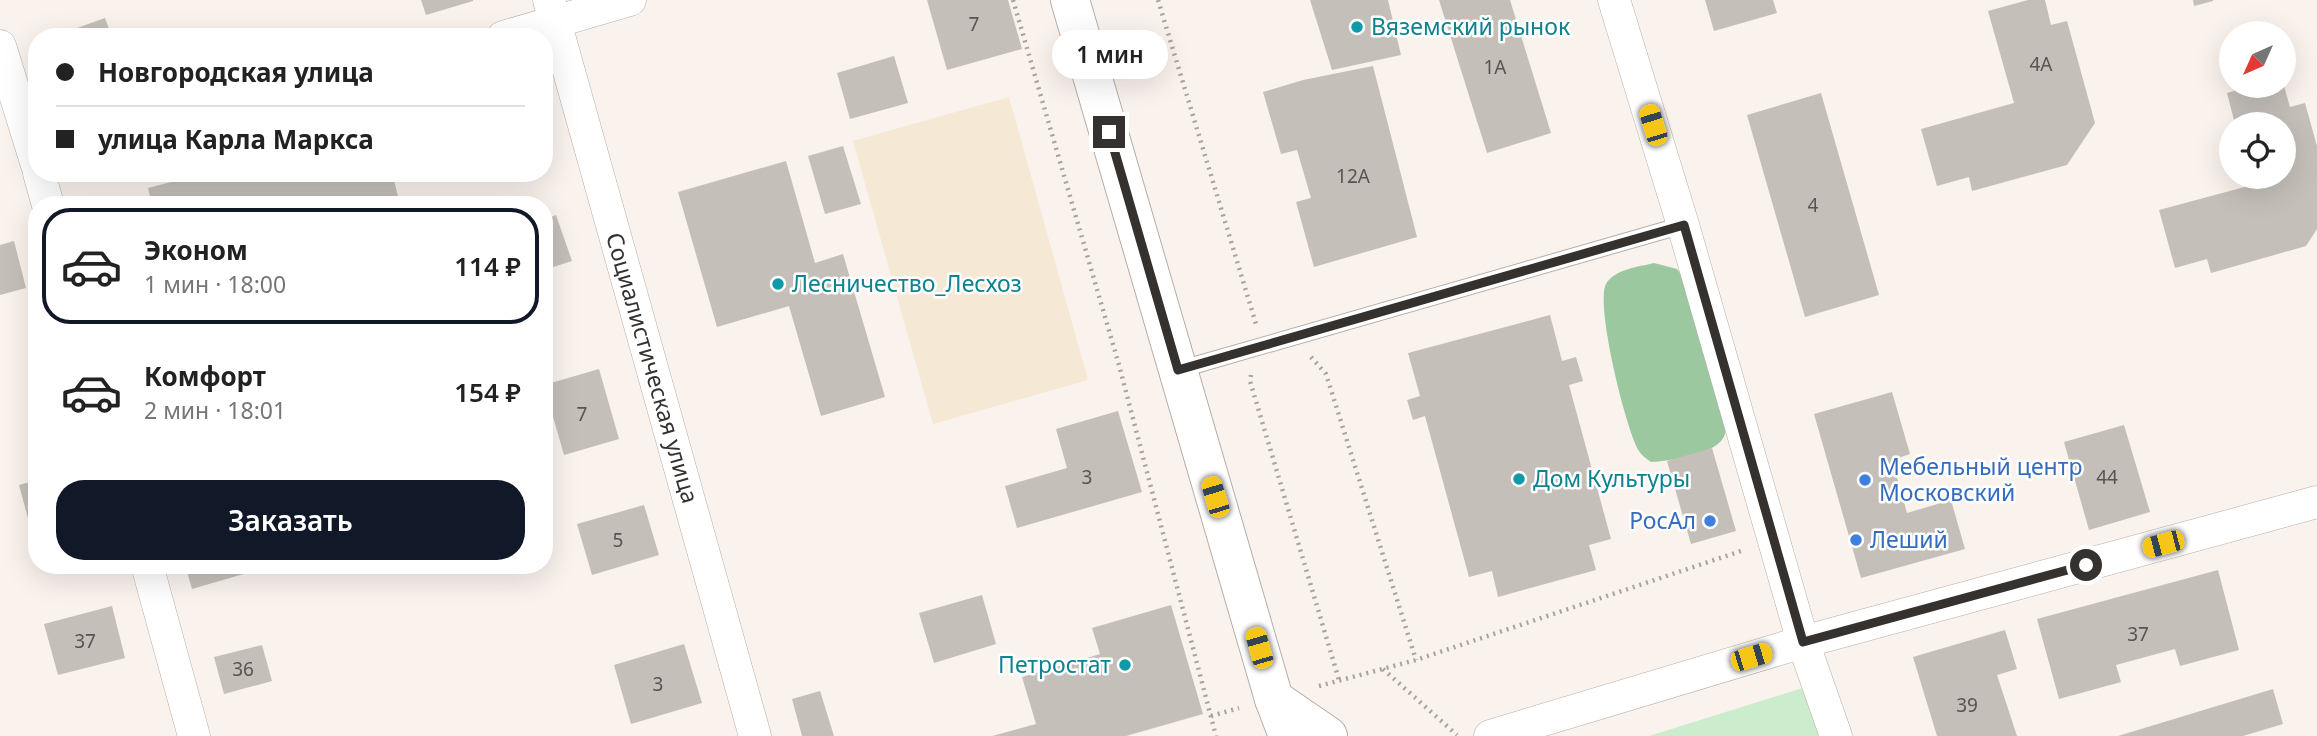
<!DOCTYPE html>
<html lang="ru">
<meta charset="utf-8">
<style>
:root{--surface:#fff;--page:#f6f6f6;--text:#222;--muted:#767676;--line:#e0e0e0;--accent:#111827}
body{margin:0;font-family:"Noto Sans",sans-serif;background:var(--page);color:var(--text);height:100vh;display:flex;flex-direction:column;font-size:26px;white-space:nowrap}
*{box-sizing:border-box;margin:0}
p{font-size:23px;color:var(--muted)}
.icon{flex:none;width:38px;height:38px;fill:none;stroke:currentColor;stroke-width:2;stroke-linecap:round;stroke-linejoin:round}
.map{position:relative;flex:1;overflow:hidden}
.details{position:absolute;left:28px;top:196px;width:525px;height:378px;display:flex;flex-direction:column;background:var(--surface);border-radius:28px;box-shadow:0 7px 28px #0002}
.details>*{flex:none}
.top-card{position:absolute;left:28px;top:28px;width:525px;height:154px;border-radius:28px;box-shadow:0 7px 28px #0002;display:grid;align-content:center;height:154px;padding:0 28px;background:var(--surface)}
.needle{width:46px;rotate:225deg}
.fabs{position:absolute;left:2219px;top:21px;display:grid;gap:14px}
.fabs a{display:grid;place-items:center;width:77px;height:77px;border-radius:50%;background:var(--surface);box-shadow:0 7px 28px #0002;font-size:35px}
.end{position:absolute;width:32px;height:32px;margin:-16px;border:9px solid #34312f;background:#fff;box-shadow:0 0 0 4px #fff}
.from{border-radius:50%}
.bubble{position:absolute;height:49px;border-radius:24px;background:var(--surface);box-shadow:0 7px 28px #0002;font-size:23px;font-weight:600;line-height:49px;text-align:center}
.car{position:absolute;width:21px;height:42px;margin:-21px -10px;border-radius:9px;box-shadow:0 0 5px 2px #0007;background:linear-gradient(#f5c518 24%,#345 0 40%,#f5c518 0 76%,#345 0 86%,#f5c518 0)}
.top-card b{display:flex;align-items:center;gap:24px;height:66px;font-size:26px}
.top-card b+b{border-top:2px solid var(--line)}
.top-card i{width:18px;height:18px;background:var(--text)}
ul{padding:12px 0 0;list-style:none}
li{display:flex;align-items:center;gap:21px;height:116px;margin:0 14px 10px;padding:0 14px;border:4px solid transparent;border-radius:28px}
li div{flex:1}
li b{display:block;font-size:26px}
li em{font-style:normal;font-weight:600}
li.selected{border-color:var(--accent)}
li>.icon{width:63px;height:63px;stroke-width:1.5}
.action{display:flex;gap:14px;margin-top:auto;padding:14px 28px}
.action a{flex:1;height:80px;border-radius:28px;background:var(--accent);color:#fff;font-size:28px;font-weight:600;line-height:80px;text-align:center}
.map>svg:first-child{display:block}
</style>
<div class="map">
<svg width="2317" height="736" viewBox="0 0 2317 736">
<rect width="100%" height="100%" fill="#faf2ed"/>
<!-- commercial -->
<path fill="#f5e8d4" d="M1009 97 1088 380 933 424 853 141Z"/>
<!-- green -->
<path fill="#ccecce" d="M1809 686 1823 736H1649Z"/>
<!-- forest -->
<path fill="#9cc8a0" d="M1654 263 1677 269 1688 285 1727 428C1725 434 1724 439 1719 443 1706 455 1669 461 1651 462 1647 459 1642 456 1639 451 1626 430 1595 304 1606 284 1615 269 1638 267 1654 263Z"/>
<!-- building -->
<g fill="#c4bfb9">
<path d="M421 0H473V1L426 15Z"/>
<path d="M927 0H1008L1022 49 947 70Z"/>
<path d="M1310 0H1388L1401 55 1332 70Z"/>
<path d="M1439 0H1510L1551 133 1487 153Z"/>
<path d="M1705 0H1773L1777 13 1714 31Z"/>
<path d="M2028 0H2045L2051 25 2067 21 2095 123 2067 165 1972 191 1969 177 1937 186 1921 129 2014 103 1988 11Z"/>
<path d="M2193 0H2213V1L2194 6Z"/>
<path d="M105 18 112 37H61L60 34Z"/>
<path d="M894 56 908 103 850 119 837 73Z"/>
<path d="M1373 66 1417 237 1314 267 1296 202 1311 198 1297 150 1281 154 1263 92 1303 80Z"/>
<path d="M2251 86H2284L2290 107 2305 103 2317 146V229L2306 246 2211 273 2207 259 2175 268 2159 210 2252 185 2250 177H2284V124H2235L2227 93Z"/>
<path d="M1821 93 1879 295 1805 317 1747 115Z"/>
<path d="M843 146 861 204 825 214 808 156Z"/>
<path d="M786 161 815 263 843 254 885 397 821 416 789 306 717 327 678 192Z"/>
<path d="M206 173H392L399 200 379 205H152L148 188Z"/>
<path d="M556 215 572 261 544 270V220Z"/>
<path d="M14 241 26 288 0 295V245Z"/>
<path d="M1550 315 1562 361 1576 357 1583 381 1569 385 1611 539 1589 545 1596 570 1498 597 1492 571 1469 577 1425 416 1413 420 1407 400 1420 396 1408 353Z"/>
<path d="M599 369 619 439 564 455 544 385Z"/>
<path d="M1892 392 1910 454 1892 460 1907 513 1951 500 1965 549 1861 578 1814 414Z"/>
<path d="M1118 411 1142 492 1017 528 1005 486 1067 468 1056 429Z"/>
<path d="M2124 425 2150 512 2089 530 2064 442Z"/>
<path d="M1712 448 1736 531 1691 544 1667 461Z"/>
<path d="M37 480V548H36L19 485Z"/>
<path d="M644 505 659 555 592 575 577 524Z"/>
<path d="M185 565H245L247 573 192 589Z"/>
<path d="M2218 570 2239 650 2180 666 2175 649 2116 665 2121 682 2059 699 2037 619Z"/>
<path d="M982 595 996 644 934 663 919 613Z"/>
<path d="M1171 605 1203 714 1126 736H992L1036 724 1022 677 1100 654 1092 628Z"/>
<path d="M112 606 125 658 58 675 44 624Z"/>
<path d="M2005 630 2017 669 1997 675 2017 736H1937L1913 657Z"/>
<path d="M684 644 702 703 631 724 614 665Z"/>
<path d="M262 645 272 681 224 694 214 657Z"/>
<path d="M2273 689 2283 724 2243 736H2118Z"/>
<path d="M820 691 834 736H802L792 699Z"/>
</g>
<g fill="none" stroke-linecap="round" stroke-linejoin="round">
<defs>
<path id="lane" d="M1178 370 1683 225"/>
<g id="street">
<path d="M549 0 755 736"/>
<path d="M1614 0 1683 225 1803 642 1836 736"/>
<path d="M503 37 630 0"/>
<path d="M0 46 37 165"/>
<path d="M39 173 48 205"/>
<path d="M147 565 194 736"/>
<path d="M1490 736 1803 642 2317 502"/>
</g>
<g id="primary">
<path d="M1070 0 1274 699 1288 736"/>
<path d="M1274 699 1328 736"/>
</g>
</defs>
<!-- lane casing -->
<use href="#lane" stroke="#b5aea9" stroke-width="18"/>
<!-- street casing -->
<use href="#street" stroke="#b5aea9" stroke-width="33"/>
<!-- primary casing -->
<use href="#primary" stroke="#b5aea9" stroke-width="40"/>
<!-- path -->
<g stroke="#a9a3a0" stroke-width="4.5" stroke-dasharray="2 5" stroke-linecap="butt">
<path d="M1013 0 1119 365 1216 736"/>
<path d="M1158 0 1256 324"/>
<path d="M1311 357 1326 374 1416 660"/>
<path d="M1251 375 1250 381 1339 680"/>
<path d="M1383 669 1457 735"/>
<path d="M1319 686 1416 660 1744 550"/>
<path d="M1211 716 1239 708"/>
</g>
<!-- lane -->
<use href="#lane" stroke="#fff" stroke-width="16"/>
<!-- street -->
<use href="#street" stroke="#fff" stroke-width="32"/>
<!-- primary -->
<use href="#primary" stroke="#fff" stroke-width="38"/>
</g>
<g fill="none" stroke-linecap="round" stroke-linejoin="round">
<!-- route -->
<path stroke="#34312f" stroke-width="9" d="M1109 132 1178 370 1684 225 1803 642 2086 565"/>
</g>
<!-- markers -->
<g fill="#0f9aa8" stroke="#fff" stroke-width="2.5">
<circle cx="1357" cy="27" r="7"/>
<circle cx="778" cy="284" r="7"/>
<circle cx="1519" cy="479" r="7"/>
<circle cx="1125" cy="665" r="7"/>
</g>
<g fill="#3f7fe0" stroke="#fff" stroke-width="2.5">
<circle cx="1865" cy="480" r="7"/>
<circle cx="1710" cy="521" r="7"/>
<circle cx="1856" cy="540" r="7"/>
</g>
<g text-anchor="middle" stroke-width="5" stroke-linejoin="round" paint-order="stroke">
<!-- number labels -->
<g font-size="19" fill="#585452">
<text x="974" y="31">7</text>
<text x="2041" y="71">4А</text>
<text x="1495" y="74">1А</text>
<text x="1353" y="183">12А</text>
<text x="1813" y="212">4</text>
<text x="582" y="421">7</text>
<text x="1087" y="484">3</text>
<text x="2107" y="484">44</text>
<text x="618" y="547">5</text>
<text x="2138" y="641">37</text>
<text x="85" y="648">37</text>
<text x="243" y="676">36</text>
<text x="658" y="691">3</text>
<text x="1967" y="712">39</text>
</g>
<!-- culture labels -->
<g font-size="23" fill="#0d838f" stroke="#fff" text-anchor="start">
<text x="1371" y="35">Вяземский рынок</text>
<text x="792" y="292">Лесничество_Лесхоз</text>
<text x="1533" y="487">Дом Культуры</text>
<text x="1111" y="673" text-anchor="end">Петростат</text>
</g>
<!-- street labels -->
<g font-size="23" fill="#34312f" stroke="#fff">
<text transform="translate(652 368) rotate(74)" y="8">Социалистическая улица</text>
</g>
<!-- shop labels -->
<g font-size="23" fill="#366cbe" stroke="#fff" text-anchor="start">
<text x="1879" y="475">Мебельный центр<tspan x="1879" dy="26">Московский</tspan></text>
<text x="1696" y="529" text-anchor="end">РосАл</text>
<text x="1870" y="548">Леший</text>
</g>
</g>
</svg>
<div class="fabs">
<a><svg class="needle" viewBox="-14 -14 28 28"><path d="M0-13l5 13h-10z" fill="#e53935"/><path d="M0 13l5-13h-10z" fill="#767676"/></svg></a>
<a><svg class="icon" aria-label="locate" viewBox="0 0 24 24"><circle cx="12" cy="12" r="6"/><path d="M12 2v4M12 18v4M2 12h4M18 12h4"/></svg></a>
</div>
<i class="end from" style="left:2086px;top:565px"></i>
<i class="end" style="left:1109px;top:132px"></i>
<div class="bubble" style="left:1052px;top:30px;width:116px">1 мин</div>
<i class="car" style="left:1653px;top:125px;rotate:343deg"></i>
<i class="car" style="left:1215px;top:497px;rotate:343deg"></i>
<i class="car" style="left:2163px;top:544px;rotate:255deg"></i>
<i class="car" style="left:1259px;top:648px;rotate:344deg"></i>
<i class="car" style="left:1751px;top:657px;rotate:73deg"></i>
<div class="top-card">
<b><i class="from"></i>Новгородская улица</b>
<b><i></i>улица Карла Маркса</b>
</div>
<section class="details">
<ul>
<li class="selected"><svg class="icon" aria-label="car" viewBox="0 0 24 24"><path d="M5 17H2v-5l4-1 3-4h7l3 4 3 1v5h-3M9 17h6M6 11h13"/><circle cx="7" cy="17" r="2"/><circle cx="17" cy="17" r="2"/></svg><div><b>Эконом</b><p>1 мин · 18:00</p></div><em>114 ₽</em></li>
<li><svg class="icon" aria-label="car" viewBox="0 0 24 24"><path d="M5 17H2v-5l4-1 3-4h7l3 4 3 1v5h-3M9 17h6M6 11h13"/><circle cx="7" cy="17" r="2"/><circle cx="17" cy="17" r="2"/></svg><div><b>Комфорт</b><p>2 мин · 18:01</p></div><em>154 ₽</em></li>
</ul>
<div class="action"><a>Заказать</a></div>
</section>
</div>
